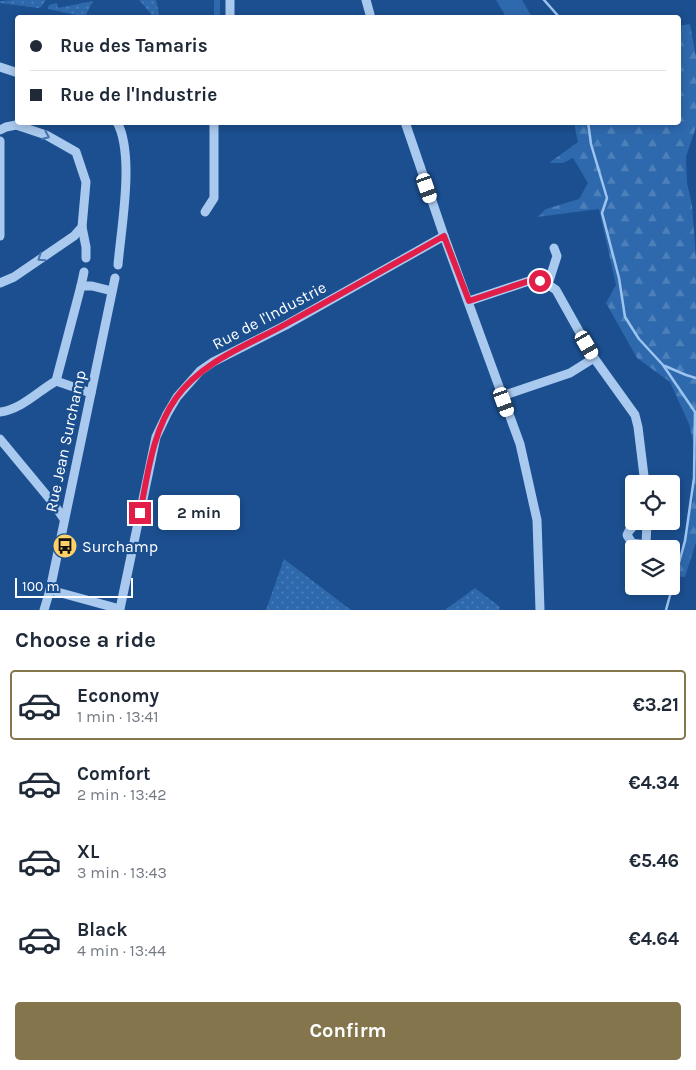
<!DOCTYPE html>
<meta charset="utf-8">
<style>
:root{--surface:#fff;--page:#f2f2f3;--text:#1f2937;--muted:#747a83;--line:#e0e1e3;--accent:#84754c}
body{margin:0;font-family:Karla,sans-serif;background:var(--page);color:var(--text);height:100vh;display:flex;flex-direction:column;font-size:19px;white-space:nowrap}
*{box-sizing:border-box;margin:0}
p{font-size:16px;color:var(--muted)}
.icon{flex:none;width:28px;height:28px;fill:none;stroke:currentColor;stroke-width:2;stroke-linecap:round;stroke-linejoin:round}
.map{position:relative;height:610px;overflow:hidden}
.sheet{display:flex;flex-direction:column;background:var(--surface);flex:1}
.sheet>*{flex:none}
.hud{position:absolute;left:15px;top:15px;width:666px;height:110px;border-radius:5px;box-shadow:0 2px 8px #0003;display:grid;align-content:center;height:110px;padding:0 15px;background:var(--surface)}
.tools{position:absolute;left:625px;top:475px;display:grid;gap:10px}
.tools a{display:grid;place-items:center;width:55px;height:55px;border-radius:5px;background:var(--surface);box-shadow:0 2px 8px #0003;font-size:25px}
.scale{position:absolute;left:15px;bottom:12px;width:118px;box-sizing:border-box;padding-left:5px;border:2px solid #fff;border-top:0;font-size:14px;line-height:18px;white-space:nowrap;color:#fff;-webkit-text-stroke:4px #1b4f8f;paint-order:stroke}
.end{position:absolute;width:22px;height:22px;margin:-11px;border:6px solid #e11d48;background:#fff;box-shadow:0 0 0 2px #fff}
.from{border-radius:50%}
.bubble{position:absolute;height:35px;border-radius:5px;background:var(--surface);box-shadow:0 2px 8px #0003;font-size:16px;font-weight:700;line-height:35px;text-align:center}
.car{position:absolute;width:15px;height:30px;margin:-15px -8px;border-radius:6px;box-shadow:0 0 4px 1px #0007;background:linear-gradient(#fff 24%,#345 0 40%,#fff 0 76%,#345 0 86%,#fff 0)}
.hud b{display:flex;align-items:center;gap:18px;height:48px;font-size:19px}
.hud b+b{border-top:1px solid var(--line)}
.hud i{width:12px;height:12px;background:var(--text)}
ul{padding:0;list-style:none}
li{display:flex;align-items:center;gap:15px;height:70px;margin:0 10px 8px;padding:0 5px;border:2px solid transparent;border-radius:5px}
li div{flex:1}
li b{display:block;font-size:19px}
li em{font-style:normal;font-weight:700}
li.selected{border-color:var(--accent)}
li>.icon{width:45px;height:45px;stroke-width:1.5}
h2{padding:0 15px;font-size:22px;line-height:60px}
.cta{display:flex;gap:10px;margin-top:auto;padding:10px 15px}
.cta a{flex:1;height:58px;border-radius:5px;background:var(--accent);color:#fff;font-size:20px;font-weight:700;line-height:58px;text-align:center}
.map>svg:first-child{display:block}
</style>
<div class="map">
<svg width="696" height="610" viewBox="0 0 696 610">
<defs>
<pattern id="grass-dots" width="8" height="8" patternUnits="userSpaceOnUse" patternTransform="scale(1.25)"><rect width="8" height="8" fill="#2e69ad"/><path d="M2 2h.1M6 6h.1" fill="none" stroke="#4d80b9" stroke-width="1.8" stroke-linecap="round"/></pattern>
<pattern id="forest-firs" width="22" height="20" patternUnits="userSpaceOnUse" patternTransform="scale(1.25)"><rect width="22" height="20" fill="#2e69ad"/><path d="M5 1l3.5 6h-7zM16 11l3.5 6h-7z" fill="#4d80b9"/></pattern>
</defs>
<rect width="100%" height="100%" fill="#1b4f8f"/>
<!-- grass -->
<g fill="url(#grass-dots)">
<path d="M14 0H46L41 7 38 8 0 3V1Z"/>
<path d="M139 0H156L159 14 158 17H151V14Z"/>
<path d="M93 1 85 17 48 9 49 5 57 3 58 8Z"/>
<path d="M284 559 351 610H266Z"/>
<path d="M475 588 500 607 499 610H445Z"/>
</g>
<!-- forest -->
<path fill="url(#forest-firs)" d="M690 24 696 57V127L686 157 687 183 692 205 696 258V542L685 577 671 576V572L679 559 693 500 695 449 689 424 670 382 637 358 606 303 616 285 599 209 537 217 546 209 579 199 588 183 573 158 563 163H549L578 142 574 123 679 122V26Z"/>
<!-- garden -->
<g fill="#2e69ad">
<path d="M214 0H220V17H158L214 16Z"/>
<path d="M496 0H522L532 17H506Z"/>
</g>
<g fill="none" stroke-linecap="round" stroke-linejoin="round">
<!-- stream -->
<g stroke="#9cc4f0" stroke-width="2.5">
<path d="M544 0 560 18"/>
<path d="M588 122 591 144 607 198 602 213 619 278 625 317 639 339 663 365 695 412 694 478 685 541 666 610"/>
<path d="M665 366 686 375 696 378"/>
</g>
<!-- minor -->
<g stroke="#a9c9ee" stroke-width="9">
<path d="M230 0V18"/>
<path d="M366 0 371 18"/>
<path d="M0 67 18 73"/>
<path d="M117 122C135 155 121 228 118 265"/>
<path d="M405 122 444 236 520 444 537 520 540 610"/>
<path d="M0 130 6 127 16 125 46 135 76 152 86 182 82 227 74 236 14 277 0 283"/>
<path d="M0 141V236"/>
<path d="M205 212 214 198V122"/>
<path d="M82 227 86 247V258"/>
<path d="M548 284 557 256 554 248"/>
<path d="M81 286 84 272"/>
<path d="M469 301 529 281 546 283 556 290 594 358 635 415 638 427 645 484"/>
<path d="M56 381 81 286H92L112 291"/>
<path d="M502 396 570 373 594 358"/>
<path d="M0 412C22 409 37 392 56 381L91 393"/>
<path d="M0 439 53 503 64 519"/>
<path d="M638 521 629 531 627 535 632 543 646 545 647 521"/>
<path d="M50 590 120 609 156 437 167 414 177 397 200 371 213 362 286 325 444 236"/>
<path d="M44 610 50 590 115 278"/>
</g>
</g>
<!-- one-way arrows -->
<defs><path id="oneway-chevron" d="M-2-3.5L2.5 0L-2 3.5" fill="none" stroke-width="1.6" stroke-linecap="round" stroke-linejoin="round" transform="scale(1.25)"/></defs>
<g stroke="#4674ac">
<use href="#oneway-chevron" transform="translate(46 136) rotate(24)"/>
<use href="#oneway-chevron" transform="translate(41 258) rotate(146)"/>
</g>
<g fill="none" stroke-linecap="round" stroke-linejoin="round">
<!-- route -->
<path stroke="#e11d48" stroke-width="6" d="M140 513C148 474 152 432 176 398 203 360 249 345 288 323 340 295 392 265 444 236L469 301 529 281H540"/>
</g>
<!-- icons -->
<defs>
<symbol id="bus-disc" viewBox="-11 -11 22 22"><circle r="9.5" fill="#ffd166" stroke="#1b4f8f"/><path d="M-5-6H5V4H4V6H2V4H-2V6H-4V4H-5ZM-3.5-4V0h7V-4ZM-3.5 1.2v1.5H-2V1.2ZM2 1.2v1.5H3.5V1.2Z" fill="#111"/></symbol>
</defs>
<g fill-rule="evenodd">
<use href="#bus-disc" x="51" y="532" width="28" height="28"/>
</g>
<g text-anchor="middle" stroke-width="4.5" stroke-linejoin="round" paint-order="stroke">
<!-- street labels -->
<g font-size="16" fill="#fff" stroke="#1b4f8f">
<text transform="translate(269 315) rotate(-28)" y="6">Rue de l'Industrie</text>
<text transform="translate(65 441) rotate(-78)" y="6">Rue Jean Surchamp</text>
</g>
<!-- poi labels -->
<g font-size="16" fill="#fff" stroke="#1b4f8f" text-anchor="start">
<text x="82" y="552">Surchamp</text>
</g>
</g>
</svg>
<div class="tools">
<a><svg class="icon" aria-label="locate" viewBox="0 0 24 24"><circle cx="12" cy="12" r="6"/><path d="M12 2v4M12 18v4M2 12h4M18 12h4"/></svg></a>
<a><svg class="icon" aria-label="layers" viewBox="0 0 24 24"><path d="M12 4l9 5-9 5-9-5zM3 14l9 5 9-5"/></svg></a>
</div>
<div class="scale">100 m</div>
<i class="end from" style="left:540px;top:281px"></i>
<i class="end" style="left:140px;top:513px"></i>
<div class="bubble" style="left:158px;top:495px;width:82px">2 min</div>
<i class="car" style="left:427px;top:188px;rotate:161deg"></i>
<i class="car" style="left:587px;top:345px;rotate:150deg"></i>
<i class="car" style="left:504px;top:402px;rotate:160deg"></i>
<div class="hud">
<b><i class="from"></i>Rue des Tamaris</b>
<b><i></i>Rue de l'Industrie</b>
</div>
</div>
<section class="sheet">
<h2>Choose a ride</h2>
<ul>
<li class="selected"><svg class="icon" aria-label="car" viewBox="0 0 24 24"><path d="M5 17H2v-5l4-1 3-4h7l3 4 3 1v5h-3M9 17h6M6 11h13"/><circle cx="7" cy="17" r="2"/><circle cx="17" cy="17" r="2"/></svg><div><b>Economy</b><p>1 min · 13:41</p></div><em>€3.21</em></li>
<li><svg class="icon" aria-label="car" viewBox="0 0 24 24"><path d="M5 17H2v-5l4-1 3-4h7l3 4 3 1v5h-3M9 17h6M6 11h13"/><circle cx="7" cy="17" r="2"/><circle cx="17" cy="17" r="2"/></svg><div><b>Comfort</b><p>2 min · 13:42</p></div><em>€4.34</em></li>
<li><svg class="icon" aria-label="car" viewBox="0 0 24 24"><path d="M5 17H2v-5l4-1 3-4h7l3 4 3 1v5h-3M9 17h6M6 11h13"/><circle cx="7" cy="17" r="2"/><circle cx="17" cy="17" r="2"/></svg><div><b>XL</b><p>3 min · 13:43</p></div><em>€5.46</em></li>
<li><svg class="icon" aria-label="car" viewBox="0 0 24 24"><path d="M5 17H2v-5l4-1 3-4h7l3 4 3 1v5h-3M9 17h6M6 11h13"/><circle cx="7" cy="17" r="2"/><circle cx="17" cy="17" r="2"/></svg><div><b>Black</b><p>4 min · 13:44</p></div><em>€4.64</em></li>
</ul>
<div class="cta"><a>Confirm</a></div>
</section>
